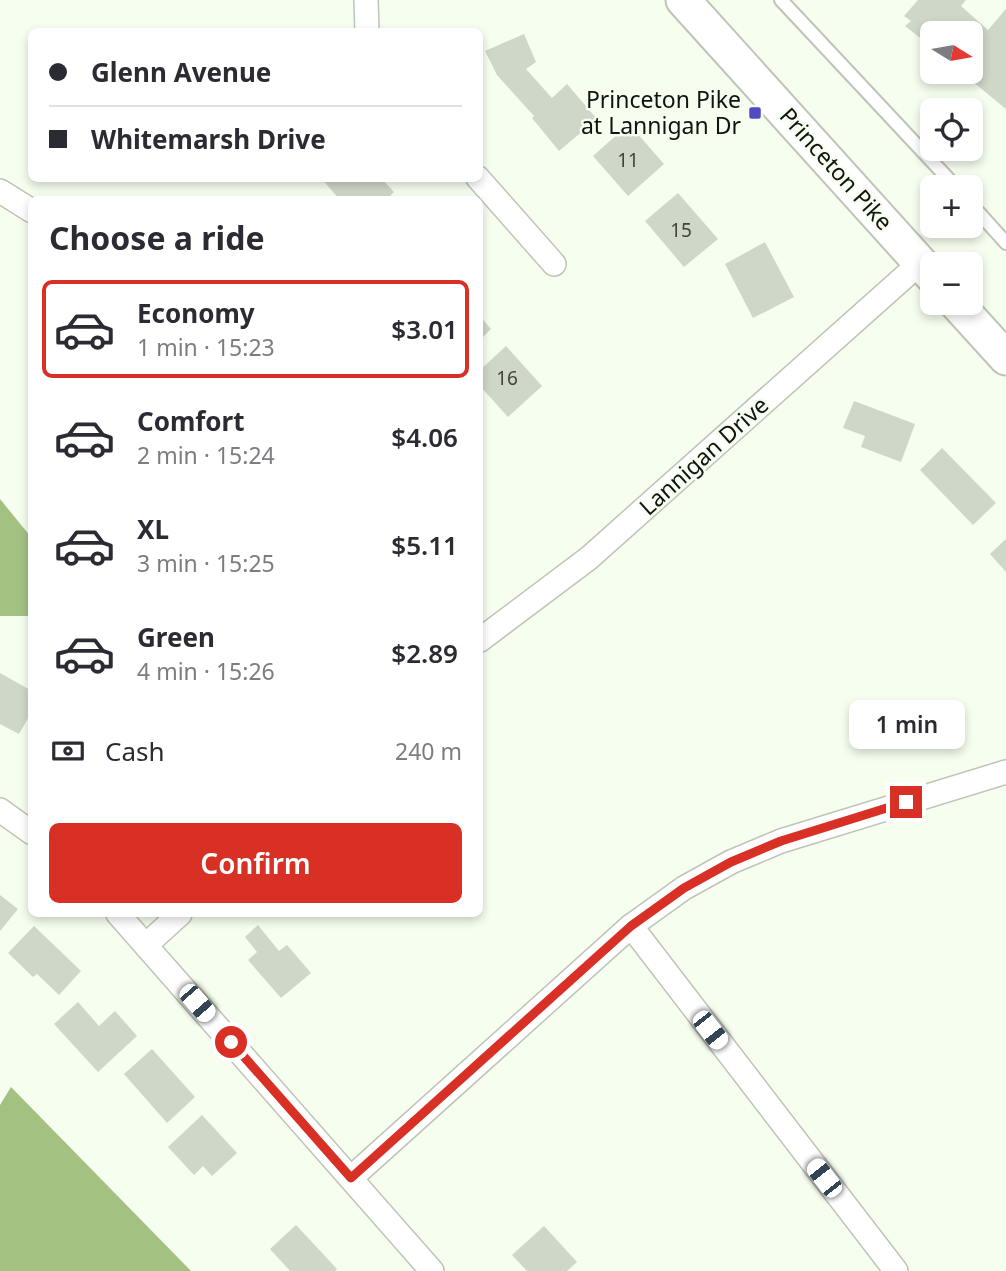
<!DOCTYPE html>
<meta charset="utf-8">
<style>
:root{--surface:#fff;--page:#f2f2f3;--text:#2b2b33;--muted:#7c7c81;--line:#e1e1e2;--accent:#d93025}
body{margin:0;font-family:"Noto Sans",sans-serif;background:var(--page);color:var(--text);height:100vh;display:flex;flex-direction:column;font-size:26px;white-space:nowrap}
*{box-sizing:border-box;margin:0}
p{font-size:23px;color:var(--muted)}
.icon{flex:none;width:38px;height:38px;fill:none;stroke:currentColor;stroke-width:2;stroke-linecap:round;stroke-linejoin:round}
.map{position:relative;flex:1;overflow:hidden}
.details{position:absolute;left:28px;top:196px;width:455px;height:721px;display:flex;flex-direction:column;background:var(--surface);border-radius:10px;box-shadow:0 4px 10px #0003}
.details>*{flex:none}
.guide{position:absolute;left:28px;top:28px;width:455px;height:154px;border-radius:10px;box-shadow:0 4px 10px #0003;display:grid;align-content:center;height:154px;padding:0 21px;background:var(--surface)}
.needle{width:46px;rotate:101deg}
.tools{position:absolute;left:920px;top:21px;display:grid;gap:14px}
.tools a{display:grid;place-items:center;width:63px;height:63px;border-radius:10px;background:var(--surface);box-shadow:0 4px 10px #0003;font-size:35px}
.end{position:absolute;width:32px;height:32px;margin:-16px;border:9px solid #d93025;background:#fff;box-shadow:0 0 0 4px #fff}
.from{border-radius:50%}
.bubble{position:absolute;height:49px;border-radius:10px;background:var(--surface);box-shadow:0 4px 10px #0003;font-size:23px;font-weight:600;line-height:49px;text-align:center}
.car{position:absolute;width:21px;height:42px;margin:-21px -10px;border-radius:9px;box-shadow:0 0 5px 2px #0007;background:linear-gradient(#fff 24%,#345 0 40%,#fff 0 76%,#345 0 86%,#fff 0)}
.guide b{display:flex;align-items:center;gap:24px;height:66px;font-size:26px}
.guide b+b{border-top:2px solid var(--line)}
.guide i{width:18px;height:18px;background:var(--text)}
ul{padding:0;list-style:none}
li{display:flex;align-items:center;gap:21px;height:98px;margin:0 14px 10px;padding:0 7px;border:4px solid transparent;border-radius:10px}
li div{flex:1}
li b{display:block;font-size:26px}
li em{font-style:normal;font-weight:600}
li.selected{border-color:var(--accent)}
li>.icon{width:63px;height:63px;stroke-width:1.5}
h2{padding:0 21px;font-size:32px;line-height:84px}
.pay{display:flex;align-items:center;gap:18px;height:77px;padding:0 21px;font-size:26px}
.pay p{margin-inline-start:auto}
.button{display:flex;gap:14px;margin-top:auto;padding:14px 21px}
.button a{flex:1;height:80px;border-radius:10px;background:var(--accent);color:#fff;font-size:28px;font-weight:600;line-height:80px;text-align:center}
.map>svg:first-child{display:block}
</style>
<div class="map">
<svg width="1006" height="1271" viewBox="0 0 1006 1271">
<rect width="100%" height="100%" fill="#f6feef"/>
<!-- forest -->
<g fill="#a3c282">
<path d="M0 499 31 537V616H0Z"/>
<path d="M11 1087 191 1271H0V1105Z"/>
</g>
<!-- building -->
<g fill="#cfd7c8">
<path d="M918 0H966L961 6 988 30 1006 9V109L961 72H971V33H933V48L905 26 911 21 904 16Z"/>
<path d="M524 34 536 62 526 69 552 98 567 84 597 119 559 151 532 118 534 116 497 75 485 51Z"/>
<path d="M629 124 664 164 628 196 593 156Z"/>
<path d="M321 178H381L394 192 386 200H340Z"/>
<path d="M678 193 718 239 684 267 645 221Z"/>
<path d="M765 242 794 297 753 318 725 264Z"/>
<path d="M480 316 491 329 480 340Z"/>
<path d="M506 346 542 386 508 417 480 386V370Z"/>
<path d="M854 401 915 424 901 462 861 447 865 436 843 428Z"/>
<path d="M942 448 996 503 973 525 920 470Z"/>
<path d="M1006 539V572L990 554Z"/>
<path d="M0 673 32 691V711L19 734 0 724Z"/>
<path d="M0 895 18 909 0 931Z"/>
<path d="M258 925 279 951 287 945 311 973 281 998 248 960 257 952 245 937Z"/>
<path d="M34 926 81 971 59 995 37 974 33 977 8 953Z"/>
<path d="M78 1002 99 1026 115 1011 137 1036 98 1072 54 1024Z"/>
<path d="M152 1049 195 1097 167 1123 124 1074Z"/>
<path d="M202 1115 237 1153 212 1176 203 1166 194 1175 168 1147Z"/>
<path d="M296 1225 337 1269 335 1271H290L270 1249Z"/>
<path d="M544 1226 577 1262 567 1271H527L512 1255Z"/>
</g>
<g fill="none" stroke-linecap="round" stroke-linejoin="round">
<defs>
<g id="service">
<path d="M781 0 956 187"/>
<path d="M971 204 1006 243"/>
</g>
<g id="minor">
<path d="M366 0 367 32"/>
<path d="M478 178 554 264"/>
<path d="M0 191 32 211"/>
<path d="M480 640 589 558 920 263"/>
<path d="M0 810 32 833"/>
<path d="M118 914 432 1271"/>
<path d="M631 926 896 1271"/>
<path d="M146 945 180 914"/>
<path d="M351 1178 631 926 684 888 731 862 781 841 1006 772"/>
</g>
<g id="secondary">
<path d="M683 0 933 277"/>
<path d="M956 303 1006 358"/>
</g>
</defs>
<!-- service casing -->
<use href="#service" stroke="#bec5b6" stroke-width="16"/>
<!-- minor casing -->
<use href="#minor" stroke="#bec5b6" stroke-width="26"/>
<!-- secondary casing -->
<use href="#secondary" stroke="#bec5b6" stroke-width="37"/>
<!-- service -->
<use href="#service" stroke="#fff" stroke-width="12"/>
<!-- minor -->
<use href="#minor" stroke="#fff" stroke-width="23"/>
<!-- secondary -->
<use href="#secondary" stroke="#fff" stroke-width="33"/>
</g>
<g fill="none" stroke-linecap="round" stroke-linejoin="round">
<!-- route -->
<path stroke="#d93025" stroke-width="9" d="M231 1042 351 1178 631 926 684 888 731 862 781 841 906 802"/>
</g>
<!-- markers -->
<rect fill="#504bc1" stroke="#f6feef" stroke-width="2.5" x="748" y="106" width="14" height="14" rx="3.5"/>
<g text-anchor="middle" stroke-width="5" stroke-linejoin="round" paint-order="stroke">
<!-- number labels -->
<g font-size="19" fill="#40443c">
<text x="628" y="167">11</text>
<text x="681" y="237">15</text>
<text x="507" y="385">16</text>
</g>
<!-- poi labels -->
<g font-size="23" fill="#11130e" stroke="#f6feef" text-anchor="end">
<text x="741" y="108">Princeton Pike<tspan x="741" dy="26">at Lannigan Dr</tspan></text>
</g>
<!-- street labels -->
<g font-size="23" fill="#11130e" stroke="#f6feef">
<text transform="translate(836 169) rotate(48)" y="8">Princeton Pike</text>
<text transform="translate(704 456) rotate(-42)" y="8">Lannigan Drive</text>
</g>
</g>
</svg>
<div class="tools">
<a><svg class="needle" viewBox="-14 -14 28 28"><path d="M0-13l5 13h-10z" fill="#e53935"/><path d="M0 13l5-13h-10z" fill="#7c7c81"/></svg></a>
<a><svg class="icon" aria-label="locate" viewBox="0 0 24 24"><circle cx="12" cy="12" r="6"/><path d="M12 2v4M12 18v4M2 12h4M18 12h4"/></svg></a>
<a>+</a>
<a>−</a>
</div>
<i class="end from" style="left:231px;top:1042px"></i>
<i class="end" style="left:906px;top:802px"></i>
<div class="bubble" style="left:849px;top:700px;width:116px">1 min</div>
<i class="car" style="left:197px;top:1003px;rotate:139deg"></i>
<i class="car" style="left:710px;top:1030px;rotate:142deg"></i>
<i class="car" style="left:824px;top:1178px;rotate:322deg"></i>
<div class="guide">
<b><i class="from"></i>Glenn Avenue</b>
<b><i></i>Whitemarsh Drive</b>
</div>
<section class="details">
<h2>Choose a ride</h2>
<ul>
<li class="selected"><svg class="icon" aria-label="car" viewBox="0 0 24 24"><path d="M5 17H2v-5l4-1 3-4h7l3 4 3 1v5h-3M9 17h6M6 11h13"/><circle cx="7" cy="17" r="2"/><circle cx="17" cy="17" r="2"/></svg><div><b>Economy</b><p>1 min · 15:23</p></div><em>$3.01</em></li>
<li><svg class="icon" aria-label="car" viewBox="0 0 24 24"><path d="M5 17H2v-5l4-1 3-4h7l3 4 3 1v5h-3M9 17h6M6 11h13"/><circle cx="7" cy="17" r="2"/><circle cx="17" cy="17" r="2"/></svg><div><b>Comfort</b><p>2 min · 15:24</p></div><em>$4.06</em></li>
<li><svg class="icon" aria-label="car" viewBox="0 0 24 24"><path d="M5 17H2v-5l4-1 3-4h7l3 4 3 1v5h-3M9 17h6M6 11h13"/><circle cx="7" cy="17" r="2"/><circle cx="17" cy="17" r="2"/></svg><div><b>XL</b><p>3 min · 15:25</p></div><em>$5.11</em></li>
<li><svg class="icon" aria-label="car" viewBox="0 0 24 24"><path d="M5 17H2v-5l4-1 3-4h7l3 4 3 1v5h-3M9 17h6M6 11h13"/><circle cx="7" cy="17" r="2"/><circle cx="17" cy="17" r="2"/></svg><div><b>Green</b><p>4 min · 15:26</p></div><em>$2.89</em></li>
</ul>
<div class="pay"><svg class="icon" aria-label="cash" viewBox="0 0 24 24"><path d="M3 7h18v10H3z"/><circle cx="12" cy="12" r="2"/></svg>Cash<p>240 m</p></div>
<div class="button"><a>Confirm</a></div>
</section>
</div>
